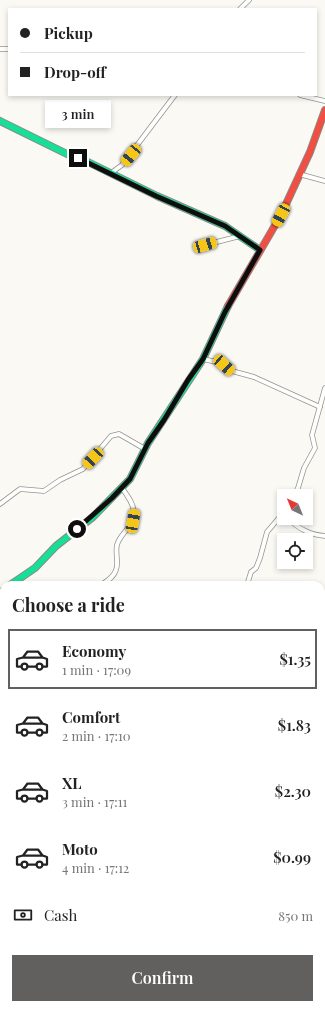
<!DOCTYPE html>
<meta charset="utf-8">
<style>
:root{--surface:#fff;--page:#f2f2f2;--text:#222;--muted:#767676;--line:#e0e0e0;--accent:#61605e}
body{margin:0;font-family:"Playfair Display",serif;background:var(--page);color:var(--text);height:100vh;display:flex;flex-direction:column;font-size:15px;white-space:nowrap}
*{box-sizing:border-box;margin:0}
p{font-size:13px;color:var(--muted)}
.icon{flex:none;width:22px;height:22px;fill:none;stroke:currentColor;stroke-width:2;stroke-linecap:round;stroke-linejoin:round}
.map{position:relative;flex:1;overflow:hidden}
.side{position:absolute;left:0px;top:581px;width:325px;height:428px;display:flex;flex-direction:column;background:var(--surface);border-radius:12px 12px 0 0;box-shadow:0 2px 6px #0003}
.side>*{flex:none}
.top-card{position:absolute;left:8px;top:8px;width:309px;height:88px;border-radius:0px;box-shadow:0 2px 6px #0003;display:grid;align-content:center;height:88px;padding:0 12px;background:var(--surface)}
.needle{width:26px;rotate:317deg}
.fabs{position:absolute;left:277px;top:489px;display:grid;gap:8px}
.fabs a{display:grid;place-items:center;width:36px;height:36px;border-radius:0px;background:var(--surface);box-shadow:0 2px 6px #0003;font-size:20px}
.end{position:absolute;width:18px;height:18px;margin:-9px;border:5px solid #0e0e0e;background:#fff;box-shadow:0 0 0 2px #fff}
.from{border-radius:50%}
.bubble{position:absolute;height:28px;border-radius:0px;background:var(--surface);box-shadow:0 2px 6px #0003;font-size:13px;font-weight:600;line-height:28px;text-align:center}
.car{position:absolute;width:12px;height:24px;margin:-12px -6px;border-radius:5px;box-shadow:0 0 3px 1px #0007;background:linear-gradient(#f5c518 24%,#345 0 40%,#f5c518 0 76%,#345 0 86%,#f5c518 0)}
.top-card b{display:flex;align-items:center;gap:14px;height:38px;font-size:15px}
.top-card b+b{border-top:1px solid var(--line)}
.top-card i{width:10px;height:10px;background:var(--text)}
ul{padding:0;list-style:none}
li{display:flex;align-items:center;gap:12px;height:60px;margin:0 8px 6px;padding:0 4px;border:2px solid transparent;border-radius:0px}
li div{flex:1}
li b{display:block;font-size:15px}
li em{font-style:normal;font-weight:600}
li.current{border-color:var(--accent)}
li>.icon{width:36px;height:36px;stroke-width:1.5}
h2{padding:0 12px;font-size:18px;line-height:48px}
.pay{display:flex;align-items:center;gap:10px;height:44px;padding:0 12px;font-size:15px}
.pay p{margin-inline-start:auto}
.cta{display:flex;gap:8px;margin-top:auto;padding:8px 12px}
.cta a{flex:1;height:46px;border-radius:0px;background:var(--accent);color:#fff;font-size:16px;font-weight:600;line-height:46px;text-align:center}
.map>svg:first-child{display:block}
</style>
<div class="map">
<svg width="325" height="1009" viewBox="0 0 325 1009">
<defs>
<pattern id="farmland-furrows" width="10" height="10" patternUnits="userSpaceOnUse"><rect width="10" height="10" fill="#f6f2e1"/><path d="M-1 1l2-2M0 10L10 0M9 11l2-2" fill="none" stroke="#d2cec0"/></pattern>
<pattern id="grass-dots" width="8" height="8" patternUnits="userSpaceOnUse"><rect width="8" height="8" fill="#e5eed6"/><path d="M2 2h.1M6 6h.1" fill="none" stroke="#c3cbb6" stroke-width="1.8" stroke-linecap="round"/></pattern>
<pattern id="forest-firs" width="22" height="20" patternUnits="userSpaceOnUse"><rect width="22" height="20" fill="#d6e5c5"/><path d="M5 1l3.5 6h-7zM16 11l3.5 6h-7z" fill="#b6c3a8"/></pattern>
</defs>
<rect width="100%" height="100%" fill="#faf9f4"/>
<!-- farmland -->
<path fill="url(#farmland-furrows)" d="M325 826V1009H242L244 1005H321V828Z"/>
<!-- grass -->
<g fill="url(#grass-dots)">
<path d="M325 608V659H321V610Z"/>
<path d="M4 668V732L0 733V670Z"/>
<path d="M325 676V743L321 745V677Z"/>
<path d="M4 752V813L0 814V753Z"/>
<path d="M4 962V1005H123L121 1009H0V964Z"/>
<path d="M141 1005H244L242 1009H139Z"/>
</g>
<!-- forest -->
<path fill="url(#forest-firs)" d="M4 912V962L0 964V915Z"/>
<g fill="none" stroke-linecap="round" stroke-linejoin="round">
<!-- stream -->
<g stroke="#cde7f1" stroke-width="1.5">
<path d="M321 817 325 815"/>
<path d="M0 949 4 947"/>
</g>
<!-- runway -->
<g stroke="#e8e0de" stroke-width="29">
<path d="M321 671 325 670"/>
<path d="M0 745 4 744"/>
</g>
<defs>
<g id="street">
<path d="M240 9 249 0"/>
<path d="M0 49H9"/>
<path d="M300 95 325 101"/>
<path d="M111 173 122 165 175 95"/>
<path d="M299 174 325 181"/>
<path d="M205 245 240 236"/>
<path d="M203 359 221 363 232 371 254 377 320 407"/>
<path d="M294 496 298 488 304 468 315 448 312 435 325 388"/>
<path d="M0 504 20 489 44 491 60 480 83 469 111 436 119 434 145 449"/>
<path d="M289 518C297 529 312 535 325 536"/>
<path d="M101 585C107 581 114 577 116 570 119 563 115 553 117 545 120 533 134 527 134 513 134 504 127 495 122 488"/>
<path d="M247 585 251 572 256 568 260 558 267 532 284 512"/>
<path d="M0 591 4 589"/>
<path d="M0 856 4 855"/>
</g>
<g id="fast">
<path d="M0 121 69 155 86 161 157 196 225 226 260 250"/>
<path d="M10 585 35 568 56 546 93 517 130 479 148 443 203 359 228 306"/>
</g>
<path id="jam" d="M228 306 281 215 310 152 325 110"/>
</defs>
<!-- street casing -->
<use href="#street" stroke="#949492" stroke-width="5.5"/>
<!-- fast casing -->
<use href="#fast" stroke="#8b8a88" stroke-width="8"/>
<!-- jam casing -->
<use href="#jam" stroke="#8b8a88" stroke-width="8"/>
<!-- street -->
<use href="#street" stroke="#fefefd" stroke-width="4"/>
<!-- fast -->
<use href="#fast" stroke="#16e098" stroke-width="6"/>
<!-- jam -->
<use href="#jam" stroke="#f24e42" stroke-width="6"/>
</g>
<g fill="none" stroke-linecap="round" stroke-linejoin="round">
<!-- route -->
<path stroke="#0e0e0e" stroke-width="5" d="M77 529 112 498 130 479 148 443 164 420 188 380 203 359 225 312 260 250 225 226 156 196 78 158"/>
</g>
</svg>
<div class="fabs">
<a><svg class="needle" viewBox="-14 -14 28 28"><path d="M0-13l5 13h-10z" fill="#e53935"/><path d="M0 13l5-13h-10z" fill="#767676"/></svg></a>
<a><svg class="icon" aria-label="locate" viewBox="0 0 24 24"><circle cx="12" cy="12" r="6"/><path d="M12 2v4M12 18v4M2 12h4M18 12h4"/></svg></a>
</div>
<i class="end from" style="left:77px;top:529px"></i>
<i class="end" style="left:78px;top:158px"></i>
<div class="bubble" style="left:45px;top:100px;width:66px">3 min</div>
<i class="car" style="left:131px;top:155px;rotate:219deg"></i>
<i class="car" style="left:281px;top:215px;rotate:208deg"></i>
<i class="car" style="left:205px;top:245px;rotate:74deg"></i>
<i class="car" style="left:224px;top:365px;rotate:132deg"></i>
<i class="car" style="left:93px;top:458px;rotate:223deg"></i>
<i class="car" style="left:133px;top:521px;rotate:10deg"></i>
<div class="top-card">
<b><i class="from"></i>Pickup</b>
<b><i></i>Drop-off</b>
</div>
<section class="side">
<h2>Choose a ride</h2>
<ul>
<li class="current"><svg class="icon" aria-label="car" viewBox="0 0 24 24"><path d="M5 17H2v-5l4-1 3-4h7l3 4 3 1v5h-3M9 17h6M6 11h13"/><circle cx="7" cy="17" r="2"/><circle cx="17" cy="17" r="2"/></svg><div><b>Economy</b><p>1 min · 17:09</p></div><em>$1.35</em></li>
<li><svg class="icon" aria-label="car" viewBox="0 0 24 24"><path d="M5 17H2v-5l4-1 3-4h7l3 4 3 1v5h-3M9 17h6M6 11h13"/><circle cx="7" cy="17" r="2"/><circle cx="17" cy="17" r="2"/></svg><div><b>Comfort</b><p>2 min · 17:10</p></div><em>$1.83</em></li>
<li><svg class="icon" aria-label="car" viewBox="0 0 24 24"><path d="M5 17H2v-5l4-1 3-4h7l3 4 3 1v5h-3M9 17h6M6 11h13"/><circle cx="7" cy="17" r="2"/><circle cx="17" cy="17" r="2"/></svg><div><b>XL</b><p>3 min · 17:11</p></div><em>$2.30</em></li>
<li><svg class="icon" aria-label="car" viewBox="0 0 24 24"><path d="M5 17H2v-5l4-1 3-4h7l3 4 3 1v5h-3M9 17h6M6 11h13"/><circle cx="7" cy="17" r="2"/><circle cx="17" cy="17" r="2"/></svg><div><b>Moto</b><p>4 min · 17:12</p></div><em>$0.99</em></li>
</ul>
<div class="pay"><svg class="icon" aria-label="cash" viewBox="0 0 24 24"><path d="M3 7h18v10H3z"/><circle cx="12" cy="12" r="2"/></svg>Cash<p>850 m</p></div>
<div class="cta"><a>Confirm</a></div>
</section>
</div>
